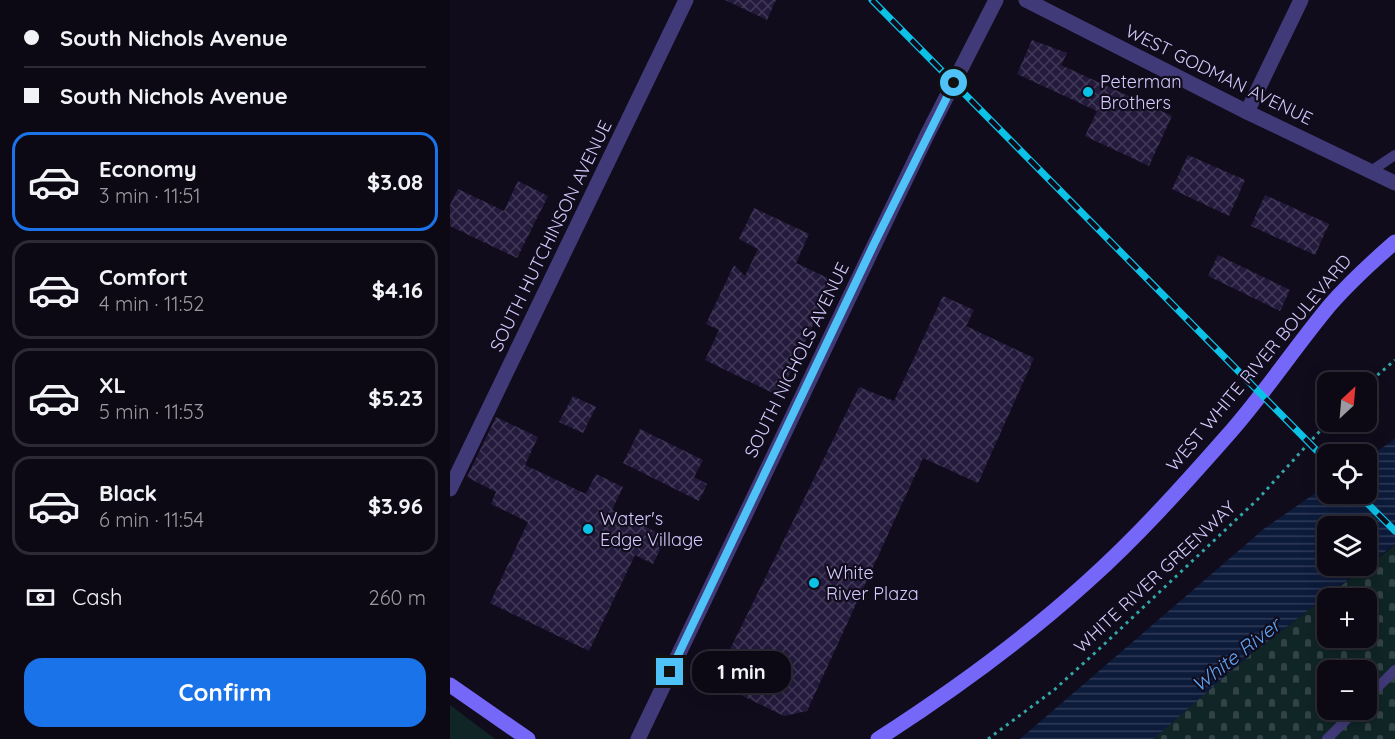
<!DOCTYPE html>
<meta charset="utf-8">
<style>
:root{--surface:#0c0915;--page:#15121e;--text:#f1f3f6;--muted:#9a9aa0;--line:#2c2a34;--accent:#1a73e8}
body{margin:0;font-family:Quicksand,sans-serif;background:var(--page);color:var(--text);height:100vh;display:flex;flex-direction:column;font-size:22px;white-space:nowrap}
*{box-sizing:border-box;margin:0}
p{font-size:20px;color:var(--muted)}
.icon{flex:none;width:33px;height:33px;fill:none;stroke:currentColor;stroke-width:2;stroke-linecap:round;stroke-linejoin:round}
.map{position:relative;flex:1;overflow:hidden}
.details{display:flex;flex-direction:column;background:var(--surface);width:450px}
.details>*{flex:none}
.guide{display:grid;align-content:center;height:132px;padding:0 24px;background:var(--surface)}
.needle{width:39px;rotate:26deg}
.buttons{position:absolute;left:867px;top:372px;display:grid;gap:12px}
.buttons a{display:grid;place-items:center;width:60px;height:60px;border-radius:12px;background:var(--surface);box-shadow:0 3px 15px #0003,0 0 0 2px var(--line);font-size:30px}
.end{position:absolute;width:27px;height:27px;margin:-14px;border:8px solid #4fc3f7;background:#111;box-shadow:0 0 0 3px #111}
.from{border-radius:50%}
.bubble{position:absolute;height:42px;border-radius:18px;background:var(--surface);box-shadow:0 3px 15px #0003,0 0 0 2px var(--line);font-size:20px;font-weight:700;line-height:42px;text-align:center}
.guide b{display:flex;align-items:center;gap:21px;height:57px;font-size:22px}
.guide b+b{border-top:2px solid var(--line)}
.guide i{width:15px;height:15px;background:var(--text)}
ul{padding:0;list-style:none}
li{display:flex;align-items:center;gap:18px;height:99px;margin:0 12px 9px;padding:0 12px;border:3px solid var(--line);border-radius:18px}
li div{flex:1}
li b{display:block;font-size:22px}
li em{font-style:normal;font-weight:700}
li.current{border-color:var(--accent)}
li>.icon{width:54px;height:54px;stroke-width:1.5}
.pay{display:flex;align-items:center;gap:15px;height:66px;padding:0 24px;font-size:22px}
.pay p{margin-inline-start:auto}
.button{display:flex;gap:12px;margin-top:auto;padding:12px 24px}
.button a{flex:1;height:69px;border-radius:18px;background:var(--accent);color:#fff;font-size:24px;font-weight:700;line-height:69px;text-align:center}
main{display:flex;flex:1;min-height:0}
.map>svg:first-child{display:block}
</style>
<main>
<section class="details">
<div class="guide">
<b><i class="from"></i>South Nichols Avenue</b>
<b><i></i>South Nichols Avenue</b>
</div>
<ul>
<li class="current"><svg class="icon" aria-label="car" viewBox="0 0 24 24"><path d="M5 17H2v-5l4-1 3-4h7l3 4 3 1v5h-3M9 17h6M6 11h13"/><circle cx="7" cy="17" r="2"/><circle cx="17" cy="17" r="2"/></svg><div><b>Economy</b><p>3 min · 11:51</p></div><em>$3.08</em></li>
<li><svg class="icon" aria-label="car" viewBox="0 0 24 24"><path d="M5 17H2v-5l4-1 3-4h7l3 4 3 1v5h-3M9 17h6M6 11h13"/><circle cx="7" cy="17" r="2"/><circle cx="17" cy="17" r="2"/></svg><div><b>Comfort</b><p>4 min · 11:52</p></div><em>$4.16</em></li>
<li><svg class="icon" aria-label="car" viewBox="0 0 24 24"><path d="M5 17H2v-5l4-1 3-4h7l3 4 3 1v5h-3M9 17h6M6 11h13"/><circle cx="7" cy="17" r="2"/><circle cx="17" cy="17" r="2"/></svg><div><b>XL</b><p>5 min · 11:53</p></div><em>$5.23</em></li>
<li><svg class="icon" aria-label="car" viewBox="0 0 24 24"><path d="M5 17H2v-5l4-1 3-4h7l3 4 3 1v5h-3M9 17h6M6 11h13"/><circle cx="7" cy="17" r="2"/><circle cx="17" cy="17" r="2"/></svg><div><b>Black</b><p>6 min · 11:54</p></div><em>$3.96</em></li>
</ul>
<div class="pay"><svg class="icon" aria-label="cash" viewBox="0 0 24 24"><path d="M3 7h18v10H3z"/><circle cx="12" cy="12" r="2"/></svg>Cash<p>260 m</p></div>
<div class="button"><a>Confirm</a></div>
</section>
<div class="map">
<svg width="945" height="739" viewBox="0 0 945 739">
<defs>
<pattern id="cemetery-stones" width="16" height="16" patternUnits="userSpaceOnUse" patternTransform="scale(1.5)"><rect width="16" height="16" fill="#102526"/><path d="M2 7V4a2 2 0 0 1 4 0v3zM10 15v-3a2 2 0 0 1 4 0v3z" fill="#324346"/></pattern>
<pattern id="water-rules" width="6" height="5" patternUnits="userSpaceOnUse" patternTransform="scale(1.5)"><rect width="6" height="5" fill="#0d1b3b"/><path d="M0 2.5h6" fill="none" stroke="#2f3b58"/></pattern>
<pattern id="building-cross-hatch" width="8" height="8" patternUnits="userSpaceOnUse" patternTransform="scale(1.5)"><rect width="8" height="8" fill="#231a3c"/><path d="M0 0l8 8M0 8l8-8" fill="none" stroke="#423a59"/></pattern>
</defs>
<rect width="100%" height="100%" fill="#100c1c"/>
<!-- cemetery -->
<path fill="url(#cemetery-stones)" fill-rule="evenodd" d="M945 545V739H701L801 654ZM878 598H916V638H878ZM878 670H916V710H878Z"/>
<!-- green -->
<path fill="#102526" d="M0 705 45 739H0Z"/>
<!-- water -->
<path fill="url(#water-rules)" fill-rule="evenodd" d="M945 439V544L801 654 703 739H570L815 528 877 485 878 494H916L917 458ZM878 526H916V566H878Z"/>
<!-- building -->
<g fill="url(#building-cross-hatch)">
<path d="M275 0H326L317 20Z"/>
<path d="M582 40 617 53 611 65 722 116 699 166 635 136 647 111 567 74Z"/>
<path d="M738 155 795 180 779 216 722 189Z"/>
<path d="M68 181 98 196 67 258 0 226V205L8 189 54 211Z"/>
<path d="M815 195 879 224 865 255 801 226Z"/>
<path d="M304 208 359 234 346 263 384 281 329 396 255 360 269 330 256 324 284 265 295 276 308 249 289 239Z"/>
<path d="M768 255 840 290 830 311 758 276Z"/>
<path d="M493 296 524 310 516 326 584 358 528 483 473 458 357 711 334 716 264 682 409 387 444 401Z"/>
<path d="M123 396 146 407 133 433 109 422Z"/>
<path d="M46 417 88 437 75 465 136 494 146 474 173 487 162 510 216 537 203 564 185 555 139 651 40 603 78 522 41 504 46 492 17 477Z"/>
<path d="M190 429 253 460 244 477 257 484 249 501 173 463Z"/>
</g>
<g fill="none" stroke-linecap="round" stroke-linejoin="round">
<!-- path -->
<g stroke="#33a6a8" stroke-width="3" stroke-dasharray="3 4.5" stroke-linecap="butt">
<path d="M916 385 945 360"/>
<path d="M538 739 604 690 647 651 808 499 878 422"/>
</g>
<!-- lane -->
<g stroke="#413a79" stroke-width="10">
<path d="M921 171 945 155"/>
<path d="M916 699 945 670"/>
<path d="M877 739 906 710"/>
</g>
<!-- street -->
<g stroke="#413a79" stroke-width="15">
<path d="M576 0 797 112 945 183"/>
<path d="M797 112 851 0"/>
<path d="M0 489 236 0"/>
<path d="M188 739 477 135 546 0"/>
</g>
<!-- secondary -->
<g stroke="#7567f7" stroke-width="15">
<path d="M0 685 78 739"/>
<path d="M428 739C501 692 573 640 638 581 687 537 732 487 776 437 813 396 844 348 880 305 900 282 922 262 945 242"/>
</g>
<defs>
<g id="rail">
<path d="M422 0 878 462"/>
<path d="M908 494 945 531"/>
</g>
</defs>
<!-- rail casing -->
<use href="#rail" stroke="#0cc1e6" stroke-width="7"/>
<!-- rail -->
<use href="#rail" stroke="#100c1c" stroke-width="4.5" stroke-dasharray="14" stroke-linecap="butt"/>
</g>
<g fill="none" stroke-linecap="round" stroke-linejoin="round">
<!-- route -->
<path stroke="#4fc3f7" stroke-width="8" d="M220 672 424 244 504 83"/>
</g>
<!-- markers -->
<g fill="#0cc1e6" stroke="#100c1c" stroke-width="2">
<circle cx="638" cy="92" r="6"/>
<circle cx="138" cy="529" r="6"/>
<circle cx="364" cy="583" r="6"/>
</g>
<g text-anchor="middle" stroke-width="4.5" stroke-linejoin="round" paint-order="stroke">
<!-- street labels -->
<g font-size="18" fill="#d4cafc" stroke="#100c1c">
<text transform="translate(769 75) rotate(26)" y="6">WEST GODMAN AVENUE</text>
<text transform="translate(101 236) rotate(-64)" y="6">SOUTH HUTCHINSON AVENUE</text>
<text transform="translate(347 360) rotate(-64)" y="6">SOUTH NICHOLS AVENUE</text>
<text transform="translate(809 363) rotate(-50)" y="6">WEST WHITE RIVER BOULEVARD</text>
<text transform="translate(705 577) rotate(-43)" y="6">WHITE RIVER GREENWAY</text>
</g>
<!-- poi labels -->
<g font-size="18" fill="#d4cafc" stroke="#100c1c" text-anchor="start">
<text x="650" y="88">Peterman<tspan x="650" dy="21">Brothers</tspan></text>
<text x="150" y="525">Water's<tspan x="150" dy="21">Edge Village</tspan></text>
<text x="376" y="579">White<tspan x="376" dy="21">River Plaza</tspan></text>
</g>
<!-- water labels -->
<g font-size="20" font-style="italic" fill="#5ea5f6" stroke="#100c1c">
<text transform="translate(786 655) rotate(-38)" y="7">White River</text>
</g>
</g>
</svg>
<div class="buttons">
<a><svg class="needle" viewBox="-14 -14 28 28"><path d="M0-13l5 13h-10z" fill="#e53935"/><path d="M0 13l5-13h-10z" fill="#9a9aa0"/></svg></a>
<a><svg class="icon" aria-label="locate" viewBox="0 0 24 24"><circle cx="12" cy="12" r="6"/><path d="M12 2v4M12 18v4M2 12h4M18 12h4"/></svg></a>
<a><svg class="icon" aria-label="layers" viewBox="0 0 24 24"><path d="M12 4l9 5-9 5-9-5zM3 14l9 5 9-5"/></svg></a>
<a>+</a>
<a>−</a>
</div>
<i class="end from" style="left:504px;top:83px"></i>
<i class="end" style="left:220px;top:672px"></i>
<div class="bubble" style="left:242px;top:651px;width:99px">1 min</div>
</div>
</main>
